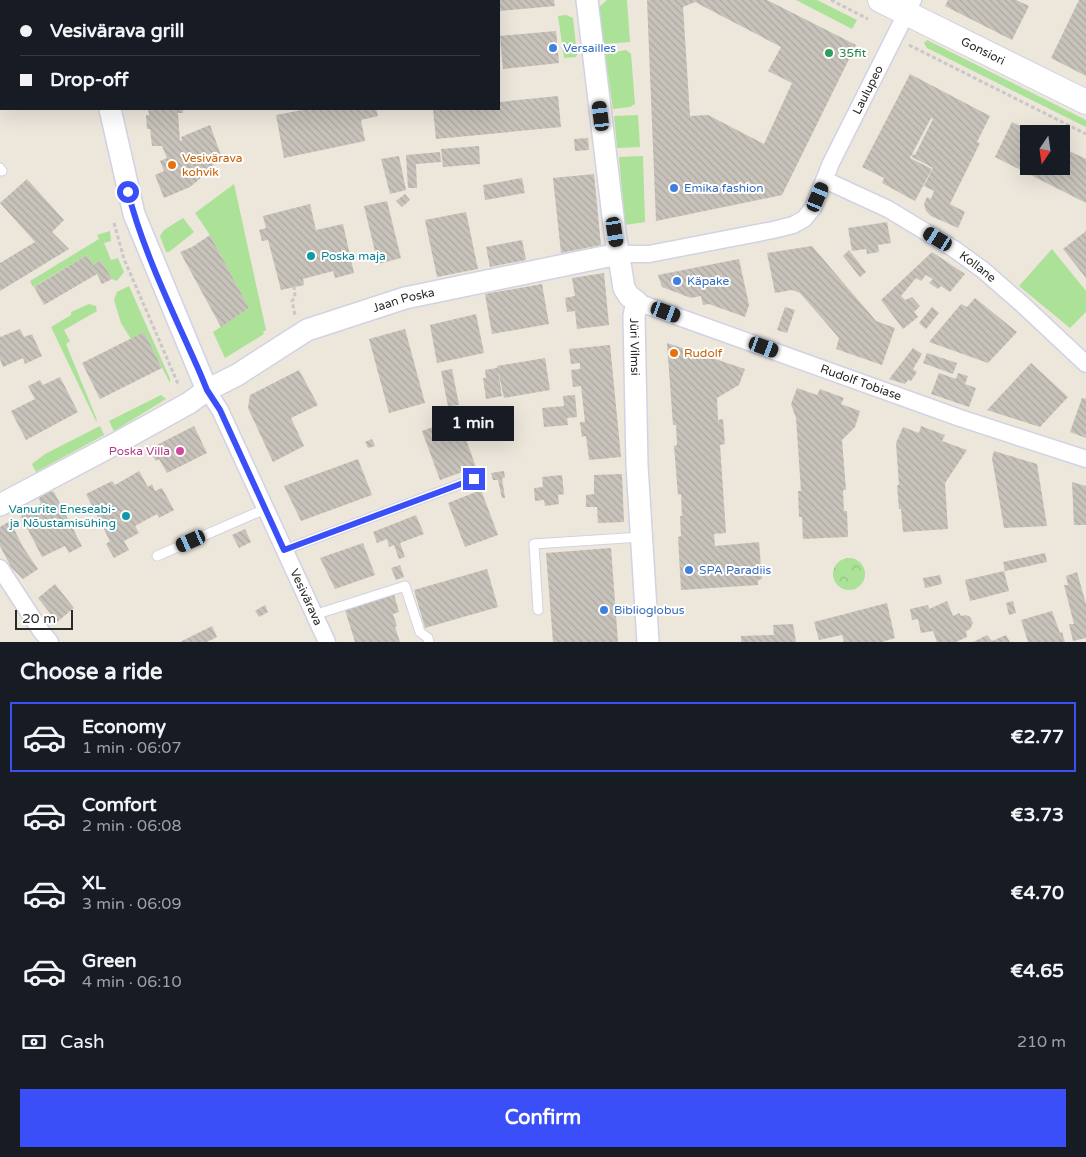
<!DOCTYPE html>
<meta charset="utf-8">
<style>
:root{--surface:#171b24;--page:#20242c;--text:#f1f3f6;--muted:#9ea1a6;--line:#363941;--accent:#3b4ff9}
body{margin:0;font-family:"Varela Round",sans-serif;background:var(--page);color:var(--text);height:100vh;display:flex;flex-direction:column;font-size:19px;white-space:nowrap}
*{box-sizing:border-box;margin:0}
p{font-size:16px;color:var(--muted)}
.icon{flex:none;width:28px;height:28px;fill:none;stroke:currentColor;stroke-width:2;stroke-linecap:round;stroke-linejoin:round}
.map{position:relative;height:642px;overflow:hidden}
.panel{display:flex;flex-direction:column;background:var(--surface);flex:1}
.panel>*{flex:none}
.top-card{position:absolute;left:0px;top:0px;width:500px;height:110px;box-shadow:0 5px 20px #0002;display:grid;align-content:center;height:110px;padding:0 20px;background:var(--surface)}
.needle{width:32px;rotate:193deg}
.fabs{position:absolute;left:1020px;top:125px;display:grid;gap:10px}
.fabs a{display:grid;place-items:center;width:50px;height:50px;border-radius:0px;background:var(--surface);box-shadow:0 5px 20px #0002;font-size:25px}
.scale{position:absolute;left:15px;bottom:12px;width:58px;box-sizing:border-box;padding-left:5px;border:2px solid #2a2a2a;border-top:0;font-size:14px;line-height:18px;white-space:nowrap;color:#2a2a2a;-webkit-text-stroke:4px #fff;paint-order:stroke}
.end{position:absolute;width:22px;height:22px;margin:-11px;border:6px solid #3b4ff9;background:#fff;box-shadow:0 0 0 2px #fff}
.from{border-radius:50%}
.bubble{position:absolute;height:35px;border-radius:0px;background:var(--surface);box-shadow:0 5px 20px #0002;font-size:16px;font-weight:700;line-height:35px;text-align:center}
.car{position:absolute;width:15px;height:30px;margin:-15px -8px;border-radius:6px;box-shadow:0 0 4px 1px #0007;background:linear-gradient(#222 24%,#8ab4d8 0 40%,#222 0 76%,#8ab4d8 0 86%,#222 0)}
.top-card b{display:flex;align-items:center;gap:18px;height:48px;font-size:19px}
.top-card b+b{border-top:1px solid var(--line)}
.top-card i{width:12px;height:12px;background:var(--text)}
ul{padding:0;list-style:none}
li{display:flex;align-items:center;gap:15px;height:70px;margin:0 10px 8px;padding:0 10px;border:2px solid transparent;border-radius:0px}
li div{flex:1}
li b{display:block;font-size:19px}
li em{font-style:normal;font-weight:700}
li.current{border-color:var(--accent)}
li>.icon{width:45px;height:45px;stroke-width:1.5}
h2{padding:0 20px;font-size:22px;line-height:60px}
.pay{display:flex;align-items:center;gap:12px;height:55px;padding:0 20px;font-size:19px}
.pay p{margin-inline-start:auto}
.button{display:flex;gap:10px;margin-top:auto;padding:10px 20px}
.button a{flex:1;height:58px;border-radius:0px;background:var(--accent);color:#fff;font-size:20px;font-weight:700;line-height:58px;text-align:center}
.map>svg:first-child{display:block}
</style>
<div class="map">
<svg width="1086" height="642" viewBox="0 0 1086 642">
<defs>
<pattern id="park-crowns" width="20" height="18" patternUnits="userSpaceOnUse" patternTransform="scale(1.25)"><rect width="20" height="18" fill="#abe298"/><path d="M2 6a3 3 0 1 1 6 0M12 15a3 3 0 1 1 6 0" fill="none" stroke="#93c283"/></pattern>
<pattern id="building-back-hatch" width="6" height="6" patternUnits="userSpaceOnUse" patternTransform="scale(1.25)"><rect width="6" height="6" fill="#c7c3bb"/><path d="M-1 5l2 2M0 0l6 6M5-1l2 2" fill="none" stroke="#aba8a1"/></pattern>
</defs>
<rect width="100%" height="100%" fill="#ece6db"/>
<!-- grass -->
<g fill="#abe298">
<path d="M607 0H627L630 42 603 44 599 7Z"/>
<path d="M796 0H817L857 20 852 29Z"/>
<path d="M566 15 573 18 577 55 576 57 564 58 558 16Z"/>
<path d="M927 40 1086 120V127L927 48 924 43Z"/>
<path d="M626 50 631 54 635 104 630 107 613 109 605 54Z"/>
<path d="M638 115 640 147 617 148 614 116Z"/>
<path d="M643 156 645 222 625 225 619 157Z"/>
<path d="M234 184 266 330 263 332 264 334 225 358 213 332 249 308 210 235 195 213Z"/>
<path d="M183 218 194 232 169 252H166L160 236 164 230Z"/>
<path d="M110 231 111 241 104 243 111 260 118 258 124 272 117 281 112 279 101 260 93 265 87 255 33 287 30 281 99 239 97 235Z"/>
<path d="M1052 249 1086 291V312L1070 328 1019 286Z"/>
<path d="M129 286 170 379V383L144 332 131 339 121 323 114 300 117 292Z"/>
<path d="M89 304 96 306 97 311 64 330 70 341 66 344 97 420 96 421 51 327 71 315V312Z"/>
<path d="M161 395 166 399 114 431 109 421Z"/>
<path d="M100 426 104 435 36 472 32 464 45 454Z"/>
</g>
<!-- park -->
<circle fill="url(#park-crowns)" cx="849" cy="574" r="16"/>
<!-- building -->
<g fill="url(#building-back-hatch)" fill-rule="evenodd">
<path d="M499 0H554L555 6 499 11Z"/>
<path d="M647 0H767L856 45 782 195 656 221ZM695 2 781 47 768 71 792 83 764 144 708 115 690 116 683 7Z"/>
<path d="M948 0H1016L1029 6 1012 40 945 6Z"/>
<path d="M1079 0H1086V76L1051 58Z"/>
<path d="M556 31 559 63 503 69 500 36Z"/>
<path d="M910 74 990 116 977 142 980 143 950 204 965 212 958 228 931 216 926 211 924 204 927 197 931 199 934 191 924 186 933 168 912 157 913 154 915 155 933 119 938 121 931 118 910 158 932 169 915 201 882 183 884 178 862 167Z"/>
<path d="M558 96 561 127 436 139 433 109H499V102Z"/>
<path d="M148 109H183V113H178L180 141 182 140 181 137 210 125 222 158 201 175 202 177 190 187 164 198 155 175 164 171 160 161 167 158 162 146H152L150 129H147L146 115H149Z"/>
<path d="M307 109H376L378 116 361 120 365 141 284 158 276 115Z"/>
<path d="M1012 122 1035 134H1029V166H1061V147L1086 159V203L995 157Z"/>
<path d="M588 138 589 150 575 151 574 139Z"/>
<path d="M479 146 480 164 443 167 441 149Z"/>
<path d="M440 152 441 162 416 164 417 188H408L406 155Z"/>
<path d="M399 156 406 190 390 194 381 159Z"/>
<path d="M594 174 601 245 561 253 553 178Z"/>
<path d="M522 178 525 193 485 200 483 185Z"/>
<path d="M27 179 64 220 52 232 69 249 0 291V263L35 242 0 203Z"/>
<path d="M405 194 410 200 402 207 396 201Z"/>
<path d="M387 201 401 258 378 264 364 206Z"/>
<path d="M310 204 316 230 343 224 354 273 335 278 333 271 303 279 304 285 281 290 268 240 262 241 259 230 266 228 263 216Z"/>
<path d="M466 212 478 269 437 277 425 220Z"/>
<path d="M887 222 891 243 878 245 879 252 867 254 866 249 852 251 848 228Z"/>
<path d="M1086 231V278L1063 249Z"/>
<path d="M210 235 249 308 221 327 180 252 192 247Z"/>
<path d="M522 240 526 260 490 267 486 247Z"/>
<path d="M812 246 876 321 895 328 882 365 836 349 839 338 800 293 792 290 775 293 767 253Z"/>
<path d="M849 250 866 272 860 277 843 256Z"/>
<path d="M932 252 965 274 950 292 941 286 938 289 929 283 933 279 926 275 921 281 916 278 901 296 905 300 912 297 920 306 914 312 918 317 903 329 881 300Z"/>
<path d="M87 255 93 265 101 260 112 279 102 284 97 274 44 305 34 287Z"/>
<path d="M739 259 749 305 745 317 709 304 703 305 701 296 691 298 662 287 658 275Z"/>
<path d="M604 273 609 325 577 329 575 311 567 312 565 298 575 296 572 278Z"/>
<path d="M542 284 549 324 492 334 485 294Z"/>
<path d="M975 298 1017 332 988 363 929 342 961 304 967 307Z"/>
<path d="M785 307 795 310 787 333 777 330Z"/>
<path d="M932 307 939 313 926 329 919 323Z"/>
<path d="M476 314 484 353 437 363 430 325Z"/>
<path d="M20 329 24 337 32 334 42 356 25 364 23 358 3 367 0 359V337Z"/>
<path d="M405 329 425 403 389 413 369 339Z"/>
<path d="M144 332 162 368 100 399 82 363Z"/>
<path d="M667 343 745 369 739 385 717 398 718 420 723 419 725 444 720 445 726 533 714 534 715 546 759 542 762 579 758 580V585L681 590 678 537 681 536 680 516H682L681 494 678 495 674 446 677 445 676 425H673Z"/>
<path d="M610 345 621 457 589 460 586 436 582 437 580 422H585L581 386 573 387 571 370 580 369V363L571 364 569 349Z"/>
<path d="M913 348 922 354 913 369 917 372 911 381 908 380 905 384 889 379Z"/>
<path d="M927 353 957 363 953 374 923 363Z"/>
<path d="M545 358 550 390 504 398 498 371 502 396 486 399 483 378H486L485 370 497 368V366Z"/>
<path d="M1031 363 1068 397 1040 427 987 410Z"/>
<path d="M452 369 459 405 448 406 441 371Z"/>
<path d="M299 370 318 405 291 418 304 446 273 462 248 408 250 395Z"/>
<path d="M939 373 956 379 958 373 968 376 965 384 976 388 969 407 931 394Z"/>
<path d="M60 377 78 412 26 440 11 411 35 399 28 386 40 380 43 385Z"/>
<path d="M797 388 817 395 820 389 844 398 841 404 860 411 855 427 842 440 846 490H843L844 511H847L848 537 803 539 802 517H799L798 491H801L796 418 791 404Z"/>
<path d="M575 395 577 417 567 418 568 425 544 427 542 408 564 406 563 396Z"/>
<path d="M1082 398 1086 399V438L1070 432Z"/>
<path d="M458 418 476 467 440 480 422 431Z"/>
<path d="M194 426 207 453 167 473 159 459 156 461 151 453 155 451 153 447Z"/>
<path d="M921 426 945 435 942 441 967 450 945 483 948 529 903 532 901 509H899L897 485H899L896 443 903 427 919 433Z"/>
<path d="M372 439 375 446 368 448 365 442Z"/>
<path d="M994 451 1037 464 1047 526 1004 528 992 458Z"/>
<path d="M358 459 372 495 301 521 284 486Z"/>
<path d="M139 471 148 487 152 484 155 491 162 488 174 510 159 518 157 514 135 526 139 533 124 541 129 550 114 558 106 544 110 541 86 494 112 481 115 485Z"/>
<path d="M504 471 505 478H502L505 498H502L498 480H493L491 473Z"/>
<path d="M622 474 624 522 598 523 597 507H586V495L594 494V475Z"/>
<path d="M562 475 564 494 558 495 559 504 545 506 544 500 535 501 534 488 543 487 542 477Z"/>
<path d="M1072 482 1086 486V525H1074Z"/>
<path d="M481 490 498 535 465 547 448 503Z"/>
<path d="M49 491 54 492 82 546 69 553 65 546 42 557 21 516 41 504 39 499 40 496Z"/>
<path d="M416 515 424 534 400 543 405 557 399 559 394 545 389 547 387 539 377 543 373 532Z"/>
<path d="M10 521 23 547 38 569 23 579 11 567 0 546V527Z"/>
<path d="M245 529 251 542 239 548 232 535Z"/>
<path d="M363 543 375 575 335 589 320 558Z"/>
<path d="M611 548 618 642H553L546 553Z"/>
<path d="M1045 553 1047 562 1005 571 1003 562Z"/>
<path d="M400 565 404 577 396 580 391 568Z"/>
<path d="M487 569 498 607 425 628 414 590Z"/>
<path d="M1004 571 1009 591 970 601 965 580Z"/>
<path d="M1077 572 1086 604V638L1073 641 1069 624H1074L1064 585H1068L1066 576Z"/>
<path d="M940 575 942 584 925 588 923 578Z"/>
<path d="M55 584 74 608 57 622 38 598Z"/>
<path d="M394 594 399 612 393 614 397 626 395 627 400 642H355L345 610Z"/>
<path d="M947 601 953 616 959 613 961 616 966 615 970 617 973 623 970 629 966 631 967 637 956 642H937L933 631 921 633 918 619 912 620 910 609 928 605 929 609Z"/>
<path d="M1013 601 1016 613 1009 615 1006 603Z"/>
<path d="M887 603 895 638 882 642H844L842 635 819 640 814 622Z"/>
<path d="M265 605 268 612 259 617 255 611Z"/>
<path d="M1052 611 1060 633 1062 632 1065 642H1028L1021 620Z"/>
<path d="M793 624 796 642H741V636L774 635 773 625Z"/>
<path d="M212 626 217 637 207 642H180Z"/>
<path d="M987 635 992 641 1006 635 1010 642H973Z"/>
</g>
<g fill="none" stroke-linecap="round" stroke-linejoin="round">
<defs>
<g id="service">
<path d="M0 168 2 171"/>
<path d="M284 550 474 479"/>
<path d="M157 556 265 509"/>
<path d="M538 610 534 544 641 537"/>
<path d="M314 615 405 586 420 632 428 638 429 642"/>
</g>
<g id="minor">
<path id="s1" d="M825 180 888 209 954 249 983 270 1022 304 1086 364"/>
<path id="s2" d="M618 254H649L773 230 793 225 804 219 813 208 831 163 913 0"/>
<path id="s3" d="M637 302 960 418 1086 459"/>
<path id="s4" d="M207 390 220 410 327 642"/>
<path d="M0 568 41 631 50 642"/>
</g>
<g id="tertiary">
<path id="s5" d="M587 0 615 233 624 288 629 296 637 302 634 316 637 465 648 642"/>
<path d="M107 1V0"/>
<path d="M110 109 134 214 207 390"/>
<path id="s6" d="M0 505 115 444 189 403 207 390 237 375 307 330 405 298 618 254"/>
</g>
<g id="secondary">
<path id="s7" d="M880 0 1086 102"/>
</g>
</defs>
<!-- service casing -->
<use href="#service" stroke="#d1d3e3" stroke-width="11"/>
<!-- minor casing -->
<use href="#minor" stroke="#d1d3e3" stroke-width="19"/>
<!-- tertiary casing -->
<use href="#tertiary" stroke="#d1d3e3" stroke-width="24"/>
<!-- secondary casing -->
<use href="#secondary" stroke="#d1d3e3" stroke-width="26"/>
<!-- path -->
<g stroke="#c8c8c8" stroke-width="3" stroke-dasharray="4 2.5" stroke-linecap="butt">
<path d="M831 0 868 19"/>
<path d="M909 45 1086 134"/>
<path d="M114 223 124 259 179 386"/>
<path d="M294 286 295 297 292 301 295 315"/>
</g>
<!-- service -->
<use href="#service" stroke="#fff" stroke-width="9"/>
<!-- minor -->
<use href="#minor" stroke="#fff" stroke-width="16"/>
<!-- tertiary -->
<use href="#tertiary" stroke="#fff" stroke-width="21"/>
<!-- secondary -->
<use href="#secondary" stroke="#fff" stroke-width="24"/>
</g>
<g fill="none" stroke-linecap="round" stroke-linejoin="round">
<!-- route -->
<path stroke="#3b4ff9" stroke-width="6" d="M128 192C143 252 175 316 200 373L207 390 220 410 284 550 474 479"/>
</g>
<!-- markers -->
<g fill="#3f7fe0" stroke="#fff" stroke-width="2">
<circle cx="553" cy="48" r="5"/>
<circle cx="674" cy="188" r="5"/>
<circle cx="677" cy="281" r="5"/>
<circle cx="689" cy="570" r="5"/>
<circle cx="604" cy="610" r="5"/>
</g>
<circle fill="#2e9e5b" stroke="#fff" stroke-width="2" cx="829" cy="53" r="5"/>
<g fill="#e8710a" stroke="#fff" stroke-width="2">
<circle cx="172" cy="165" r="5"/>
<circle cx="674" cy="353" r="5"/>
</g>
<g fill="#0f9aa8" stroke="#fff" stroke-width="2">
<circle cx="311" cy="256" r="5"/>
<circle cx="126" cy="516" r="5"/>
</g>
<circle fill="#d1479c" stroke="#fff" stroke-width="2" cx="180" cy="451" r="5"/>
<g text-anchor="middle" stroke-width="4" stroke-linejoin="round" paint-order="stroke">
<!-- shop labels -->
<g font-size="12" fill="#366cbe" stroke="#fff" text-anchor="start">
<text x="563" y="52">Versailles</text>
<text x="684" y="192">Emika fashion</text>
<text x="687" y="285">Käpake</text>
<text x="699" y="574">SPA Paradiis</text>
<text x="614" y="614">Biblioglobus</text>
</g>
<!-- street labels -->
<g font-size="12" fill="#2a2a2a" stroke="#fff">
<text dy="4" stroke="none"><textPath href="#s7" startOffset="115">Gonsiori</textPath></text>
<text dy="4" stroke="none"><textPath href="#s2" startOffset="335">Laulupeo</textPath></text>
<text dy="4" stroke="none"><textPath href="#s1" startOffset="176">Kollane</textPath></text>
<text dy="4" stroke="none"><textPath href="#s6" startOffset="455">Jaan Poska</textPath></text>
<text dy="4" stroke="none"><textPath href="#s5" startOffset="355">Jüri Vilmsi</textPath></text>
<text dy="4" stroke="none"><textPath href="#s3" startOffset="238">Rudolf Tobiase</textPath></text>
<text dy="4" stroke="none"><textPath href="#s4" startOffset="230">Vesivärava</textPath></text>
</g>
<!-- leisure labels -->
<g font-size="12" fill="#27864d" stroke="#fff" text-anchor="start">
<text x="839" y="57">35fit</text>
</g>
<!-- food labels -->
<g font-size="12" fill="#c56008" stroke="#fff" text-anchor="start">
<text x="182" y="162">Vesivärava<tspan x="182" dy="14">kohvik</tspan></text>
<text x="684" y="357">Rudolf</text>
</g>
<!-- culture labels -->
<g font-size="12" fill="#0d838f" stroke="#fff" text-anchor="start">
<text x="321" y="260">Poska maja</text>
<text x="116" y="513" text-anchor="end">Vanurite Eneseabi-<tspan x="116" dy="14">ja Nõustamisühing</tspan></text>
</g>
<!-- hotel labels -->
<g font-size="12" fill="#b23c85" stroke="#fff" text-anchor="end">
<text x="170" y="455">Poska Villa</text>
</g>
</g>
</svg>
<div class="fabs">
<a><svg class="needle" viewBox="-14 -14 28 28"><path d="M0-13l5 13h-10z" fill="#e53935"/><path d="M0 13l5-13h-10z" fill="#9ea1a6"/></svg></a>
</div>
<div class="scale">20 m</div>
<i class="end from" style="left:128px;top:192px"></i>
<i class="end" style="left:474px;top:479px"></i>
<div class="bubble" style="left:432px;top:406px;width:82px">1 min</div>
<i class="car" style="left:601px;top:116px;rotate:353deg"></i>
<i class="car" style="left:818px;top:197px;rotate:23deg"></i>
<i class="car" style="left:615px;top:232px;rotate:171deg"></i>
<i class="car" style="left:938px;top:239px;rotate:301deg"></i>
<i class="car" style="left:666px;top:312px;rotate:110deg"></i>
<i class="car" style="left:764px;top:347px;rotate:110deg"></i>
<i class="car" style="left:191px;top:541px;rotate:246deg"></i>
<div class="top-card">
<b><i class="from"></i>Vesivärava grill</b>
<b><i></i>Drop-off</b>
</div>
</div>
<section class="panel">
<h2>Choose a ride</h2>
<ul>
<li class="current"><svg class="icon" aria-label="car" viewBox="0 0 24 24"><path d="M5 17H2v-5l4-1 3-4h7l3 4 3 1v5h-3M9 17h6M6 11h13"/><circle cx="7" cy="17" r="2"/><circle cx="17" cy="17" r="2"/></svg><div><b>Economy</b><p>1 min · 06:07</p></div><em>€2.77</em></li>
<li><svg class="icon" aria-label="car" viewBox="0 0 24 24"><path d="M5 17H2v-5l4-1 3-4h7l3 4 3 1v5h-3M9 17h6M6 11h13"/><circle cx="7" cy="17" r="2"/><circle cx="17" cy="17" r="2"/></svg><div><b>Comfort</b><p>2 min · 06:08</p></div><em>€3.73</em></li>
<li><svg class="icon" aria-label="car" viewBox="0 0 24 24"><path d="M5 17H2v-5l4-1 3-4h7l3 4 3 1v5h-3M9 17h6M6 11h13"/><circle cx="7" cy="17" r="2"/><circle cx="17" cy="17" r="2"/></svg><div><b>XL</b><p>3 min · 06:09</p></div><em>€4.70</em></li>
<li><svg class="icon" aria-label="car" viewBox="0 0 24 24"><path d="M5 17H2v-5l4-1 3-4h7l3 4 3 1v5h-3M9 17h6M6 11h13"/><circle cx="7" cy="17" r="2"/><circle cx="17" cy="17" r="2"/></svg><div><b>Green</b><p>4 min · 06:10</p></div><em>€4.65</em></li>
</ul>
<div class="pay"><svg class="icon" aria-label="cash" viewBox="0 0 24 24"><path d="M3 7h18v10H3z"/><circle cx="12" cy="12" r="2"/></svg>Cash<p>210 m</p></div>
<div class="button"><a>Confirm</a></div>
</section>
